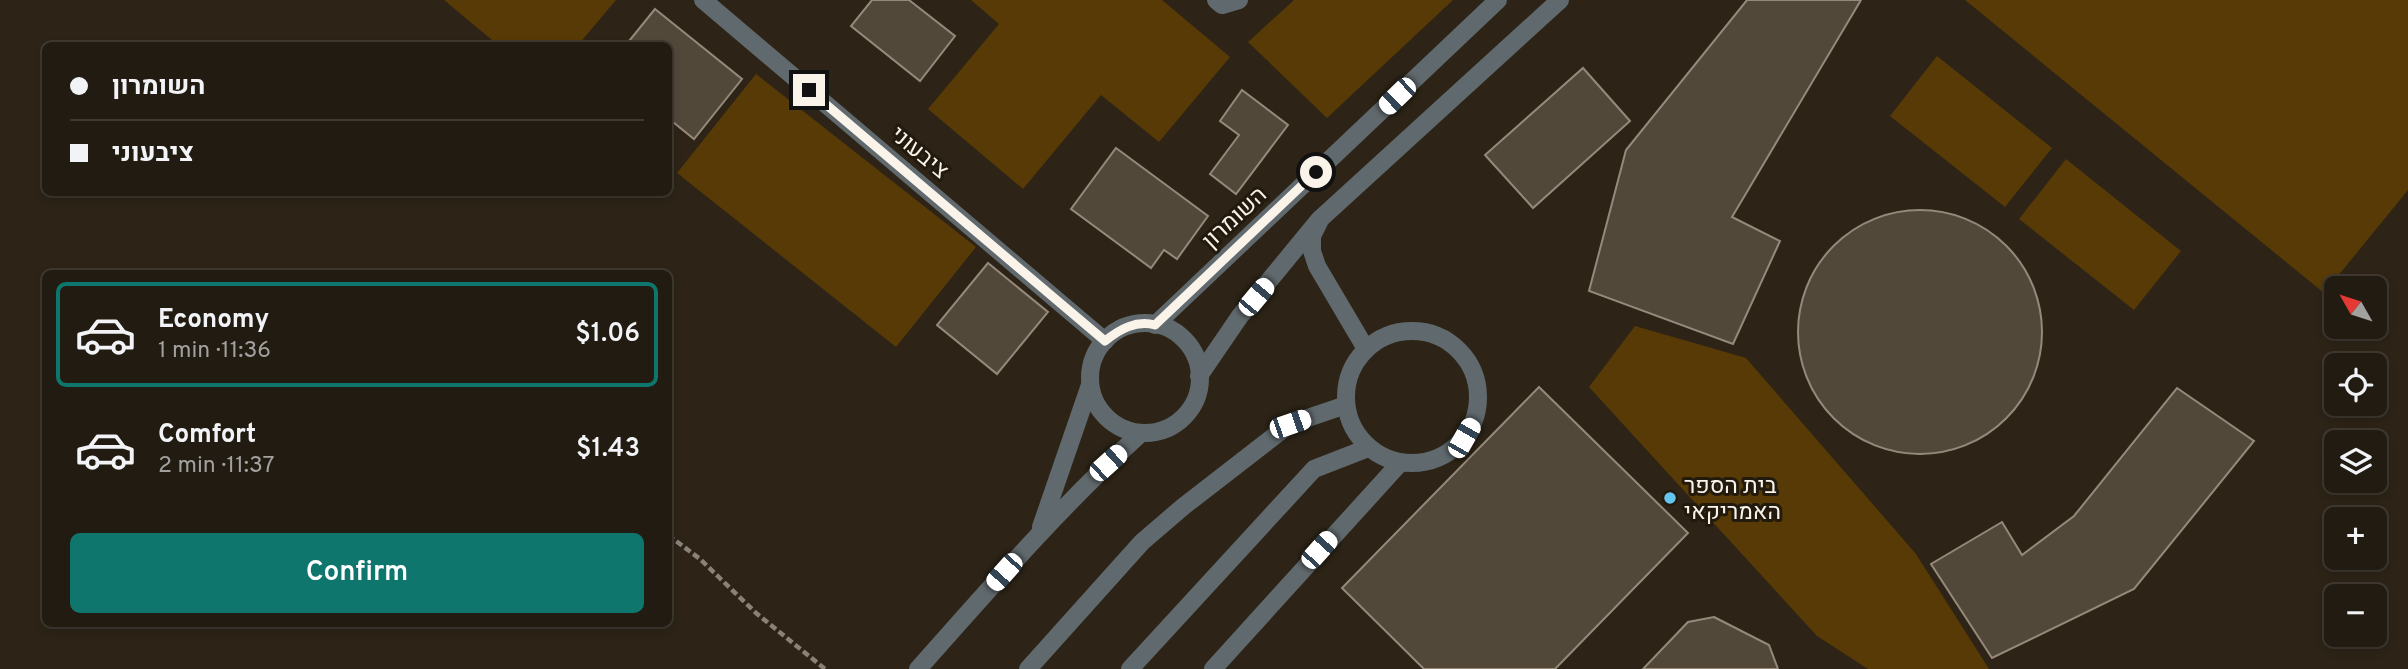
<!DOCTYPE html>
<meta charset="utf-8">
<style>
:root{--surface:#221b11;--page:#2e281f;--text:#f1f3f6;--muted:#a2a19f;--line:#3f3931;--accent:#0f766e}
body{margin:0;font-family:Overpass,Heebo,sans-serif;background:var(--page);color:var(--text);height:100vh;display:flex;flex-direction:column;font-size:26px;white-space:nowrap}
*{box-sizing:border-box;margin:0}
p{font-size:23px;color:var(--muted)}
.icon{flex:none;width:38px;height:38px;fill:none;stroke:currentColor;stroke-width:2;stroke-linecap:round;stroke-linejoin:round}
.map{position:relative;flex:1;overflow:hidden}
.drawer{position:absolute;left:42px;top:270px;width:630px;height:357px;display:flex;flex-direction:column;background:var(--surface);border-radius:10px;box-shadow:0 4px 10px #0003,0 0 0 2px var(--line)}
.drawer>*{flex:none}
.hud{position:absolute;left:42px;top:42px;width:630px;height:154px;border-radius:10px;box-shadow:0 4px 10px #0003,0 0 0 2px var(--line);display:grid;align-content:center;height:154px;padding:0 28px;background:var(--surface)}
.needle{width:46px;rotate:309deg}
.buttons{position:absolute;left:2324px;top:276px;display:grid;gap:14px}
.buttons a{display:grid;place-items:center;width:63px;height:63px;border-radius:10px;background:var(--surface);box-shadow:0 4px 10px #0003,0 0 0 2px var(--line);font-size:35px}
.end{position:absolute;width:32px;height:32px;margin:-16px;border:9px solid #f9f3ea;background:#111;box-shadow:0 0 0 4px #111}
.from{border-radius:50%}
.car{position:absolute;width:21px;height:42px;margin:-21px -10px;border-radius:9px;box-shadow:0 0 5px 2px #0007;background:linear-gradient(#fff 24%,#345 0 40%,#fff 0 76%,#345 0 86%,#fff 0)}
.hud b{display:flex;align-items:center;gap:24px;height:66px;font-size:26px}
.hud b+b{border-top:2px solid var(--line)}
.hud i{width:18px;height:18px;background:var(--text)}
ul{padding:12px 0 0;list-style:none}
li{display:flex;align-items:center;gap:21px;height:105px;margin:0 14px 10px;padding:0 14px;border:4px solid transparent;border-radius:10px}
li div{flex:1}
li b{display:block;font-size:26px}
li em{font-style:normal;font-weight:600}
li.current{border-color:var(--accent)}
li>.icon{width:63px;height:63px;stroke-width:1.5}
.cta{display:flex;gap:14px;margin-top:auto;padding:14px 28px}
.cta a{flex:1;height:80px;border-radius:10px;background:var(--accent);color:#fff;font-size:28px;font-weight:600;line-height:80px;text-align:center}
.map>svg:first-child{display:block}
</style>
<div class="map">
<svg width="2408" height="669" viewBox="0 0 2408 669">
<rect width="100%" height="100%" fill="#2d2417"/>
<!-- green -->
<g fill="#573a05">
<path d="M444 0H616L578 45H498Z"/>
<path d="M971 0H1162L1230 57 1159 142 1101 95 1023 189 928 109 999 24Z"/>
<path d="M1294 0H1453L1327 118 1248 42Z"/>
<path d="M1965 0H2408V190L2324 293Z"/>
<path d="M1937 56 2052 148 2005 207 1890 116Z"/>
<path d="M756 74 976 247 896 347 677 173Z"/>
<path d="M2066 159 2181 251 2134 310 2019 219Z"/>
<path d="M1635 326 1746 358 1916 554 1989 669H1868L1817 636 1589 387Z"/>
</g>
<!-- building -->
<g fill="#52483a" stroke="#95897a" stroke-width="2">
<path d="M872 0H909L955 36 920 81 851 26Z"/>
<path d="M1861 0 1732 217 1780 241 1733 344 1589 291 1626 150 1747 0Z"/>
<path d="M655 9 742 79 694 139 668 118V46H625Z"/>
<path d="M1583 68 1630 121 1533 208 1485 155Z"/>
<path d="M1242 90 1288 125 1236 194 1210 174 1239 135 1220 121Z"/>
<path d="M1116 148 1208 216 1177 259 1164 250 1151 268 1071 209Z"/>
<circle cx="1920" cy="332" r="122"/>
<path d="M988 263 1048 312 997 374 937 325Z"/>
<path d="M1539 387 1688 533 1555 669H1424L1342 588Z"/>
<path d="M2177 388 2254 441 2134 589 1992 658 1931 564 2002 522 2022 555 2074 516Z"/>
<path d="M1714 617 1769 645 1778 669H1643L1688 622Z"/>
</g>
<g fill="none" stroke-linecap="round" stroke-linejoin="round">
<!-- path -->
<path stroke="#8a8277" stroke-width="4.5" stroke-dasharray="7 3.5" stroke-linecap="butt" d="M668 535 700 559 756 613 825 669"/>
<!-- service -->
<g stroke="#60696d" stroke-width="18">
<path d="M1319 222 1312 236V251L1317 266 1366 349"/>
<circle cx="1412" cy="397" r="66"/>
<path d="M1028 669 1142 542 1184 506 1290 424 1346 405"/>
<path d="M1130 669 1314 469 1368 448"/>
<path d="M1213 669 1400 463"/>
</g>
<!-- minor -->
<g stroke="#60696d" stroke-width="18">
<path d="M703 0 1105 341"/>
<path d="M1216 0 1222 5 1239 0"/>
<circle cx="1145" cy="378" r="55"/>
<path d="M1155 325 1498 0"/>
<path d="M1199 376 1240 316 1319 220 1560 0"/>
<path d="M1041 527 1090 385"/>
<path d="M918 669C990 588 1061 506 1141 433"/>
</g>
</g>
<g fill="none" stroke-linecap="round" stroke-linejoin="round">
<!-- route -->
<path stroke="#f9f3ea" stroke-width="9" d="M809 90 1105 341C1120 329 1136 320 1155 325L1316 172"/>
</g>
<!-- markers -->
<circle fill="#65c5ee" stroke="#231a0e" stroke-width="2.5" cx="1670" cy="498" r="7"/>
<g text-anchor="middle" stroke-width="6" stroke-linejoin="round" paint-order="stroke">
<!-- street labels -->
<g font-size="23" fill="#f9f3ea" stroke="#231a0e">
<text transform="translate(920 152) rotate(40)" y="8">ציבעוני</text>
<text transform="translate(1234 217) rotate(-43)" y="8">השומרון</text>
</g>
<!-- poi labels -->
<g font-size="23" fill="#f9f3ea" stroke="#231a0e" text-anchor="start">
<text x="1684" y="493">בית הספר<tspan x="1684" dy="26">האמריקאי</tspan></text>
</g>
</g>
</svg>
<div class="buttons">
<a><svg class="needle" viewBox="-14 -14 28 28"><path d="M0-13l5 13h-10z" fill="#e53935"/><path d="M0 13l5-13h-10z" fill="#a2a19f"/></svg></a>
<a><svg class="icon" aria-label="locate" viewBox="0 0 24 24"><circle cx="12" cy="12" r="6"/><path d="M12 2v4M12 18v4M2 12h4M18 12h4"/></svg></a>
<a><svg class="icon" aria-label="layers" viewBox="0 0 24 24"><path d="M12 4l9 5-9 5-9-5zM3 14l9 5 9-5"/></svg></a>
<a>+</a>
<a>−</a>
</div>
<i class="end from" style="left:1316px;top:172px"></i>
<i class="end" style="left:809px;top:90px"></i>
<i class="car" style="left:1397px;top:96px;rotate:226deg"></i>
<i class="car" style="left:1256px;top:297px;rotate:40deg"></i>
<i class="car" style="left:1290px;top:424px;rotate:71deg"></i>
<i class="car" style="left:1464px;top:438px;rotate:30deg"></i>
<i class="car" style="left:1108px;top:463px;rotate:48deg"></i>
<i class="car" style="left:1319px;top:550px;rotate:42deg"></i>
<i class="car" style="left:1004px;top:572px;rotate:222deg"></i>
<div class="hud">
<b><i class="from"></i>השומרון</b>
<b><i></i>ציבעוני</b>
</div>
<section class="drawer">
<ul>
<li class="current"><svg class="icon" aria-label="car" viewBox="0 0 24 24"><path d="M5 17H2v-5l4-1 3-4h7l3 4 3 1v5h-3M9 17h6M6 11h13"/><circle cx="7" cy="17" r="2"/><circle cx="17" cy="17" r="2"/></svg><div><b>Economy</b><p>1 min · 11:36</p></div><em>$1.06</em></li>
<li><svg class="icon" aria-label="car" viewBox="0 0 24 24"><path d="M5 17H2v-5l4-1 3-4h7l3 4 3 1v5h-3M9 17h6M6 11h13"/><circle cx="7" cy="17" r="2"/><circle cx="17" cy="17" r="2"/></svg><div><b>Comfort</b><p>2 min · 11:37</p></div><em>$1.43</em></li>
</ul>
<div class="cta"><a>Confirm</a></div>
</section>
</div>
